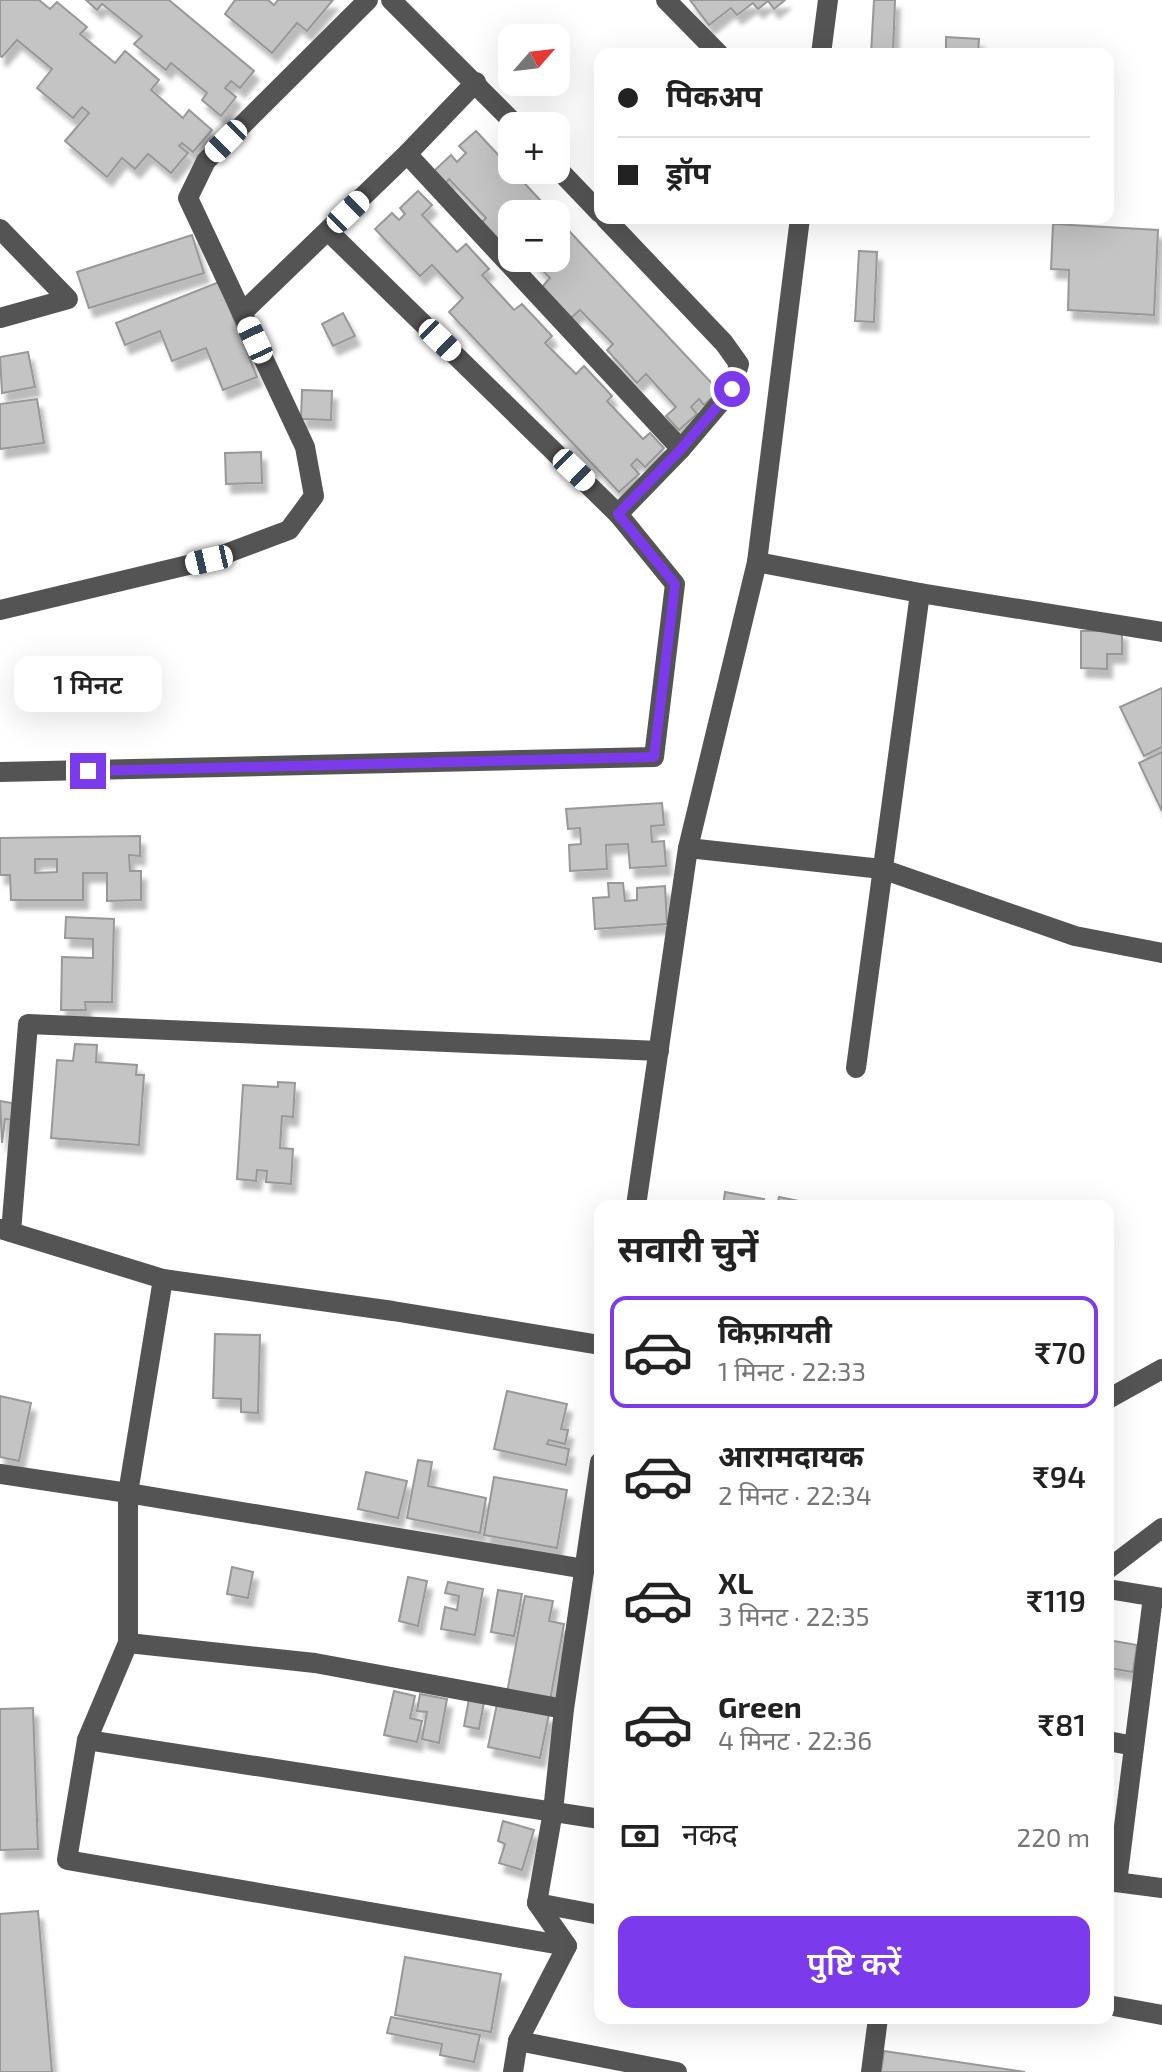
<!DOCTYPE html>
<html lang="hi">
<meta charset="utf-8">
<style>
:root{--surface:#fff;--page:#f6f6f6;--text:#222;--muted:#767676;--line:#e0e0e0;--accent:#7c3aed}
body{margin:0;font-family:"Exo 2","Noto Sans Devanagari",sans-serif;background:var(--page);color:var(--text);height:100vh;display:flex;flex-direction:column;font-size:30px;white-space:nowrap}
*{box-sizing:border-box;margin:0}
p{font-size:26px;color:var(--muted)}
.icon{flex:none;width:44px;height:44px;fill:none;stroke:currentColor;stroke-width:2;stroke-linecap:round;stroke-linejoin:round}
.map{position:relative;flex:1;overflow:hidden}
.details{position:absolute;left:594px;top:1200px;width:520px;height:824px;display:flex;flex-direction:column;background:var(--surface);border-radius:16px;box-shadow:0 8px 32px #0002}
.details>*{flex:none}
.banner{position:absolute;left:594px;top:48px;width:520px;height:176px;border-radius:16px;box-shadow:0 8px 32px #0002;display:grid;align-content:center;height:176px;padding:0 24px;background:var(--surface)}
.needle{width:52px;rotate:62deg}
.tools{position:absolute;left:498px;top:24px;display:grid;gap:16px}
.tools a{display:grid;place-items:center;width:72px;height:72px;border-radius:16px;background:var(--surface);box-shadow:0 8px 32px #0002;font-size:40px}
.end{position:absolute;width:36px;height:36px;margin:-18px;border:10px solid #7c3aed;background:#fff;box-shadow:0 0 0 4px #fff}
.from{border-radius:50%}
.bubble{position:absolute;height:56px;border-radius:16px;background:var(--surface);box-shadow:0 8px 32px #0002;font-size:26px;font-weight:600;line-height:56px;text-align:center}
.car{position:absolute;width:24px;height:48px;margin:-24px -12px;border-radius:10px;box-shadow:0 0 6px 2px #0007;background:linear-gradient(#fff 24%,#345 0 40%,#fff 0 76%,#345 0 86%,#fff 0)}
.banner b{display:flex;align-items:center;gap:28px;height:76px;font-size:30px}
.banner b+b{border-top:2px solid var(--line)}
.banner i{width:20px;height:20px;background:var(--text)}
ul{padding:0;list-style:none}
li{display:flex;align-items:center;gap:24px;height:112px;margin:0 16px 12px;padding:0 8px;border:4px solid transparent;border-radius:16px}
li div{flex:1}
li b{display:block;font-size:30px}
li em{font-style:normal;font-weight:600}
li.on{border-color:var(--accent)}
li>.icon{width:72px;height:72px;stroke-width:1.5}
h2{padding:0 24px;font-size:36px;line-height:96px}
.pay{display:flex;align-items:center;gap:20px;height:88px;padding:0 24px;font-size:30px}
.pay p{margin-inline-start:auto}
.button{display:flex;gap:16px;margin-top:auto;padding:16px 24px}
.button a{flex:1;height:92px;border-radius:16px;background:var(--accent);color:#fff;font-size:32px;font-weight:600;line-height:92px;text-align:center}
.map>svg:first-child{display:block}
</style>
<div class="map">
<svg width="1162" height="2072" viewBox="0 0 1162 2072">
<defs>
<filter id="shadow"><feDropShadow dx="5" dy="9" stdDeviation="2" flood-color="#0004"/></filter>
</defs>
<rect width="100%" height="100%" fill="#fff"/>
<!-- building -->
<g fill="#c4c4c4" stroke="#989898" stroke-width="2" fill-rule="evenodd" filter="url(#shadow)">
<path d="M0 0H39L50 9 57 2 87 27 80 34 115 63 125 51 159 80 151 90 183 118 189 110 212 130 193 152 182 143 179 146 188 153 171 173 148 154 135 169 122 158 107 177 65 141 89 113 82 107 73 118 37 88 52 69 17 40 2 57 0 56Z"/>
<path d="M86 0H169L254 71 240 88 231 81 225 88 236 97 221 116 202 100 207 93 171 63 166 70 134 44 142 36 102 4 97 10Z"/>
<path d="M235 0H268L274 5 278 0H333L307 31 297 23 272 53 225 14Z"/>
<path d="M690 0H785L774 9 768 1 758 9 753 3 737 15 731 8 709 25Z"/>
<path d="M874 0H895L893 54H871Z"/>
<path d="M946 37 979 39 978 54H946Z"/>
<path d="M476 131 553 214H512V251L508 254 480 224 486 218 449 179 446 183 434 171 451 155 457 162 466 153 459 146Z"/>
<path d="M418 191 432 205 422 215 457 252 466 244 489 269 482 275 514 310 522 304 552 336 545 343 576 374 584 366 612 396 607 401 643 439 650 433 664 448 645 467 637 459 631 465 639 474 619 492 449 312 463 298 432 265 420 276 375 229 392 213 399 220 405 214 400 208Z"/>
<path d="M556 217 719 391 704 405 699 399 691 407 697 414 679 430 666 416 676 407 646 374 637 383 607 350 613 344 580 310 571 318 542 287 550 278 531 258H556Z"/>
<path d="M1053 224 1158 230 1154 315 1068 310 1069 270 1051 269Z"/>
<path d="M192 235 204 273 89 308 77 272Z"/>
<path d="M859 251 877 252 874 322 855 321Z"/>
<path d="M219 282 257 377 223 390 206 348 172 361 160 331 125 345 116 323Z"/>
<path d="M343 313 355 336 333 346 322 324Z"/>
<path d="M28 352 35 387 2 393 0 357Z"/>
<path d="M302 390 332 391 331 420 301 419Z"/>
<path d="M37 399 44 443 0 449V404Z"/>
<path d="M261 452 262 483 226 484 225 453Z"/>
<path d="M1081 631H1122V654H1107V669L1081 668Z"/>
<path d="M1162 688V747L1144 756 1120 707Z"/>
<path d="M1162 752V811L1139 763Z"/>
<path d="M662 803 664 825 651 826 652 842 664 841 666 866 630 868 628 844 606 845 607 869 570 871 569 845 581 844 580 828 568 829 566 809Z"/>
<path d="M140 836V856L129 855 130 871H141V900L107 901V873H83V900H11L10 875H0V838ZM35 859H57V872L35 873Z"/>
<path d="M608 883H623L625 901 637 900V888L665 886 667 924 595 929 593 898 609 897Z"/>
<path d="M66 917 114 919 112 1002H85L86 1010H61L62 957 93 958V939L65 938Z"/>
<path d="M75 1044 97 1045 96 1062 137 1065 136 1075H144L139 1145 51 1138 57 1060 73 1061Z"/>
<path d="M278 1082 295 1083 293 1117 282 1116 280 1148 293 1149 291 1184 266 1182 267 1171 257 1170 256 1181 237 1179 243 1085 278 1087Z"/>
<path d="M0 1101 17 1104 15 1120 5 1119 2 1143Z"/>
<path d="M725 1192 764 1199 762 1206H723Z"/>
<path d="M779 1197 814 1204V1206H777Z"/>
<path d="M215 1334 260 1335 258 1413 241 1412V1399L213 1398Z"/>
<path d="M507 1391 567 1404 561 1429 568 1430 565 1444 549 1440 547 1444 569 1449 566 1465 494 1449Z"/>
<path d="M0 1396 31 1403 19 1461 0 1457Z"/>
<path d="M418 1460 432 1462 428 1486 486 1498 480 1533 407 1518Z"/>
<path d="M366 1472 407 1481 398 1518 358 1509Z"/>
<path d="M494 1477 567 1490 557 1548 484 1535Z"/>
<path d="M232 1567 253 1572 248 1598 227 1594Z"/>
<path d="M408 1577 427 1581 418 1626 399 1621Z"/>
<path d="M448 1582 483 1589 475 1635 441 1629 445 1607 457 1610 459 1596 445 1593Z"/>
<path d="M498 1590 522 1594 514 1636 491 1632Z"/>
<path d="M525 1596 553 1601 549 1621 564 1624 550 1701 507 1693Z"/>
<path d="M1108 1640 1137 1645 1133 1672 1108 1668Z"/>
<path d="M394 1691 415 1696 410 1718 422 1721 417 1742 384 1735Z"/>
<path d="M420 1694 447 1699 439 1743 422 1739 427 1712 417 1711Z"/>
<path d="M469 1699 484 1702 479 1729 464 1726Z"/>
<path d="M497 1704 549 1714 540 1758 488 1747Z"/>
<path d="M33 1708 38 1849 0 1850V1709Z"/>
<path d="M503 1821 534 1830 522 1870 499 1863 505 1844 498 1841Z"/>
<path d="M38 1911 52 2072H0V1914Z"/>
<path d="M405 1957 501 1974 491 2032 395 2015Z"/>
<path d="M391 2017 480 2035 474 2062 440 2055 442 2044 387 2033Z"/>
<path d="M884 2051 1025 2072H881Z"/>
</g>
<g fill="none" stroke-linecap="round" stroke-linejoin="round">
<!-- minor -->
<g stroke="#545454" stroke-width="20">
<path d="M391 0 517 126"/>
<path d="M666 0 719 54"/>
<path d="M821 54 828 0"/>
<path d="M407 154 681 449"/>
<path d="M556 167 600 213"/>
<path d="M605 218 724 343 739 364 732 389 681 449 618 514"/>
<path d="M0 229 68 299 0 318"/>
<path d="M242 313 407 154 476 82"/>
<path d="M757 562 920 593 1162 632"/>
<path d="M0 610 209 560 289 530 314 496 305 447 188 198 206 161 368 0"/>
<path d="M0 772 654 757 675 584 618 514 328 231"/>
<path d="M688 848 882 869 1075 936 1162 953"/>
<path d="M856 1068 920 593"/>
<path d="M636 1206 688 848 757 562 800 218"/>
<path d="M1 1229 163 1279 393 1311 600 1345"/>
<path d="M11 1232 28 1024 659 1051"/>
<path d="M163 1279 128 1493V1643L87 1740 67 1860 567 1946"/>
<path d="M1108 1399 1162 1369"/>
<path d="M0 1474 128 1493 585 1569"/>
<path d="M1108 1569 1162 1528"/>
<path d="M1108 1589 1162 1598"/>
<path d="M128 1643 315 1663 564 1709"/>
<path d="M87 1740 600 1819"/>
<path d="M1108 1741 1134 1746"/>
<path d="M1108 1881 1162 1888"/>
<path d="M1117 1882 1153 1597"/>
<path d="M537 1903 600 1915"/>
<path d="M1108 2005 1162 2015"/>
<path d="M518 2041 677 2072"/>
<path d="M513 2072 518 2041 567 1946 537 1903 553 1811 564 1709 600 1462"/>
<path d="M871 2072 878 2018"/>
</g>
</g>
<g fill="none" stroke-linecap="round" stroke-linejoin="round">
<!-- route -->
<path stroke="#7c3aed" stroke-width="10" d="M88 771 654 757 675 584 618 514 681 449 732 389"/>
</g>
</svg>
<div class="tools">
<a><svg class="needle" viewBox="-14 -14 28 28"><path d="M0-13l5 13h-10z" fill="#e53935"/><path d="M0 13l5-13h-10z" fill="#767676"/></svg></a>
<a>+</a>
<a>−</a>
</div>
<i class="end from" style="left:732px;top:389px"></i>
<i class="end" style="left:88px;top:771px"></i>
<div class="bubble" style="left:14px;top:656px;width:148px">1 मिनट</div>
<i class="car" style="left:226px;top:141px;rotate:225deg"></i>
<i class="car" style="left:348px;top:212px;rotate:46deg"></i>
<i class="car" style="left:255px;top:340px;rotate:335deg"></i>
<i class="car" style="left:440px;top:340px;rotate:134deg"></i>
<i class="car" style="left:574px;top:470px;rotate:134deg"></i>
<i class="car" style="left:209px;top:560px;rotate:257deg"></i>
<div class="banner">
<b><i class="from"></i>पिकअप</b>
<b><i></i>ड्रॉप</b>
</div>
<section class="details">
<h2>सवारी चुनें</h2>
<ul>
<li class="on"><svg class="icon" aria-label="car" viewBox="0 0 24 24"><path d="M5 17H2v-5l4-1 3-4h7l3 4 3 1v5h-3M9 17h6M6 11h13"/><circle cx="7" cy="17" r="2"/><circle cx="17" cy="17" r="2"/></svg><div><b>किफ़ायती</b><p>1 मिनट · 22:33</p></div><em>₹70</em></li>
<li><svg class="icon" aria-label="car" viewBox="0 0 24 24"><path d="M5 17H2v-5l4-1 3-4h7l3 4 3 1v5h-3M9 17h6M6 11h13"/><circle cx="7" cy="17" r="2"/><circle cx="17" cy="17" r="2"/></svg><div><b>आरामदायक</b><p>2 मिनट · 22:34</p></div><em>₹94</em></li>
<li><svg class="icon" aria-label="car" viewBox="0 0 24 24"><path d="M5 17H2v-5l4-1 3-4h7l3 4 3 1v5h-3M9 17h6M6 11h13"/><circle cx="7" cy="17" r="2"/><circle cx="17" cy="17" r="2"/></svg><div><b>XL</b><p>3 मिनट · 22:35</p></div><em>₹119</em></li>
<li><svg class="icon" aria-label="car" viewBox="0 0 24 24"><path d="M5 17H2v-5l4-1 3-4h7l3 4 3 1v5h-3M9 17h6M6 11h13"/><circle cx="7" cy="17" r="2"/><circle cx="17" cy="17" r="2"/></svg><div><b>Green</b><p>4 मिनट · 22:36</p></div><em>₹81</em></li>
</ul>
<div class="pay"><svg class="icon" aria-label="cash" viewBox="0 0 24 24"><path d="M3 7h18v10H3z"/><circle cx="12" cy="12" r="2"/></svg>नकद<p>220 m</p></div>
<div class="button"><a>पुष्टि करें</a></div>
</section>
</div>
